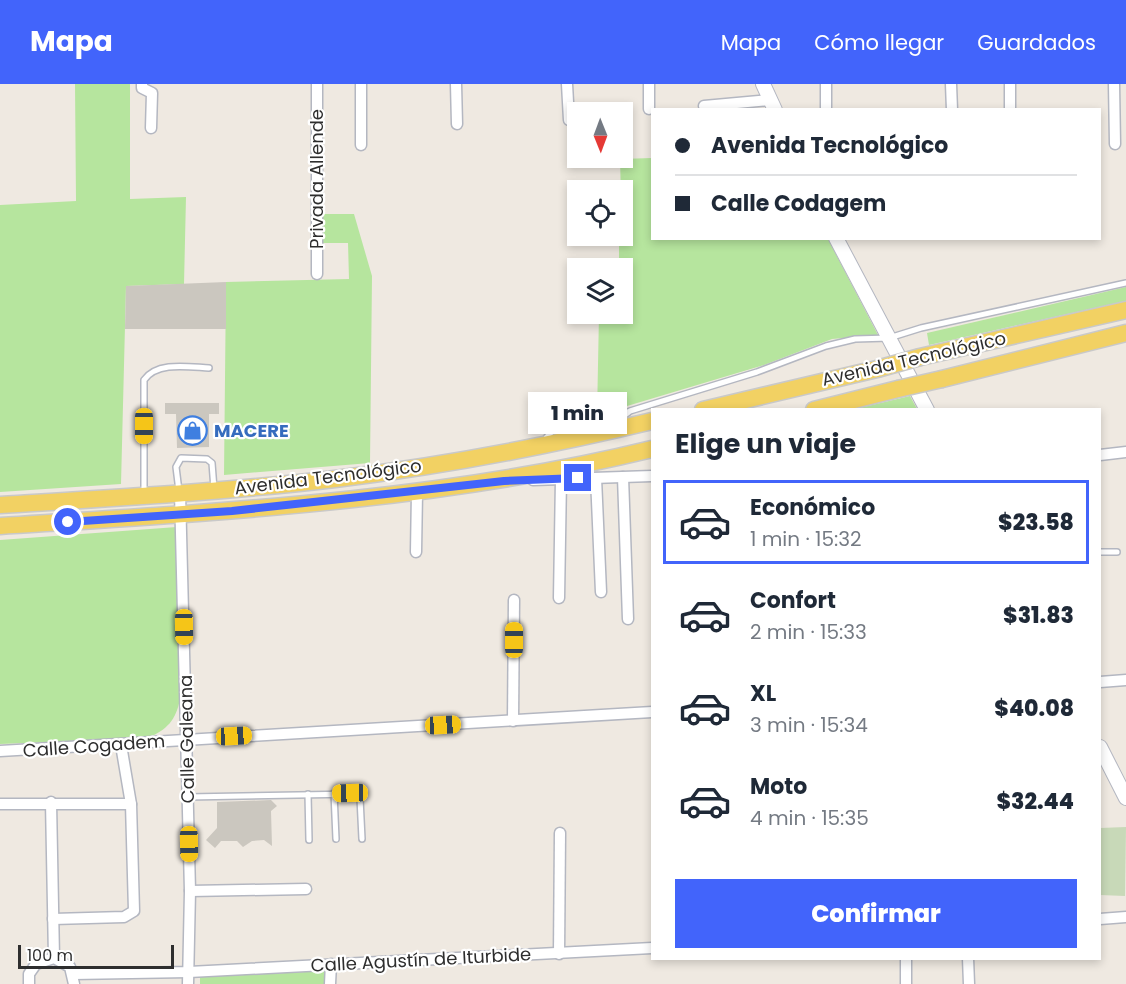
<!DOCTYPE html>
<html lang="es">
<meta charset="utf-8">
<style>
:root{--surface:#fff;--page:#f2f2f3;--text:#1f2937;--muted:#747a83;--line:#e0e1e3;--accent:#4264fb}
body{margin:0;font-family:Poppins,sans-serif;background:var(--page);color:var(--text);height:100vh;display:flex;flex-direction:column;font-size:22px;white-space:nowrap}
*{box-sizing:border-box;margin:0}
p{font-size:20px;color:var(--muted)}
.icon{flex:none;width:33px;height:33px;fill:none;stroke:currentColor;stroke-width:2;stroke-linecap:round;stroke-linejoin:round}
.map{position:relative;flex:1;overflow:hidden}
.side{position:absolute;left:651px;top:324px;width:450px;height:552px;display:flex;flex-direction:column;background:var(--surface);border-radius:0px;box-shadow:0 3px 9px #0003}
.side>*{flex:none}
.banner{position:absolute;left:651px;top:24px;width:450px;height:132px;border-radius:0px;box-shadow:0 3px 9px #0003;display:grid;align-content:center;height:132px;padding:0 24px;background:var(--surface)}
.needle{width:39px;rotate:179deg}
.buttons{position:absolute;left:567px;top:18px;display:grid;gap:12px}
.buttons a{display:grid;place-items:center;width:66px;height:66px;border-radius:0px;background:var(--surface);box-shadow:0 3px 9px #0003;font-size:30px}
.scale{position:absolute;left:18px;bottom:15px;width:156px;box-sizing:border-box;padding-left:6px;border:3px solid #2e2e2e;border-top:0;font-size:16px;line-height:21px;white-space:nowrap;color:#2e2e2e;-webkit-text-stroke:4px #fff;paint-order:stroke}
.end{position:absolute;width:27px;height:27px;margin:-14px;border:8px solid #4264fb;background:#fff;box-shadow:0 0 0 3px #fff}
.from{border-radius:50%}
.bubble{position:absolute;height:42px;border-radius:0px;background:var(--surface);box-shadow:0 3px 9px #0003;font-size:20px;font-weight:800;line-height:42px;text-align:center}
.car{position:absolute;width:18px;height:36px;margin:-18px -9px;border-radius:8px;box-shadow:0 0 4px 2px #0007;background:linear-gradient(#f5c518 24%,#345 0 40%,#f5c518 0 76%,#345 0 86%,#f5c518 0)}
.banner b{display:flex;align-items:center;gap:21px;height:57px;font-size:22px}
.banner b+b{border-top:2px solid var(--line)}
.banner i{width:15px;height:15px;background:var(--text)}
ul{padding:0;list-style:none}
li{display:flex;align-items:center;gap:18px;height:84px;margin:0 12px 9px;padding:0 12px;border:3px solid transparent;border-radius:0px}
li div{flex:1}
li b{display:block;font-size:22px}
li em{font-style:normal;font-weight:800}
li.current{border-color:var(--accent)}
li>.icon{width:54px;height:54px;stroke-width:1.5}
h2{padding:0 24px;font-size:27px;line-height:72px}
.action{display:flex;gap:12px;margin-top:auto;padding:12px 24px}
.action a{flex:1;height:69px;border-radius:0px;background:var(--accent);color:#fff;font-size:24px;font-weight:800;line-height:69px;text-align:center}
header{display:flex;align-items:center;gap:36px;box-sizing:border-box;height:84px;padding:0 30px;background:var(--accent);color:#fff}
header strong{font-size:28px}
nav{display:flex;gap:33px;margin-inline-start:auto;font-size:21px}
.map>svg:first-child{display:block}
</style>
<header>
<strong>Mapa</strong>
<nav><a>Mapa</a><a>Cómo llegar</a><a>Guardados</a></nav>
</header>
<div class="map">
<svg width="1126" height="900" viewBox="0 0 1126 900">
<rect width="100%" height="100%" fill="#efe9e1"/>
<!-- green -->
<g fill="#b6e59e">
<path d="M75 0H130V115L186 113 184 200 126 202 121 400 0 408V121L76 117Z"/>
<path d="M652 74V154L828 155 878 251 832 255 764 281 597 331 599 230H622V184H601L619 183V152H622L620 75Z"/>
<path d="M321 130H354L372 192 370 379 224 391 226 198 349 195 348 159H321Z"/>
<path d="M1126 203V217L929 261 927 249Z"/>
<path d="M910 312 917 325H855Z"/>
<path d="M177 443 180 615C176 636 167 646 147 654L0 660V456Z"/>
<path d="M325 887V900H200V893Z"/>
</g>
<!-- cemetery -->
<path fill="#c8d9b8" d="M1126 743 1125 812 1100 811V744Z"/>
<!-- building -->
<g fill="#cbc7bf">
<path d="M226 198V245H125L126 202Z"/>
<path d="M165 319H219V330H209V363L177 364 176 330H165Z"/>
<path d="M271 716 277 722 271 727 272 762 264 756 252 757 243 763 237 757H221L215 764 206 756 217 744V718Z"/>
</g>
<g fill="none" stroke-linecap="round" stroke-linejoin="round">
<defs>
<g id="service">
<path d="M614 340 630 327 757 288 826 262 855 255 889 254 921 244 1126 199"/>
<path d="M544 357C560 331 601 332 628 328"/>
<path d="M179 407 176 383 181 374 207 375 212 379 214 405"/>
<path d="M144 410V296C157 277 189 283 209 284"/>
<path d="M1100 468H1117"/>
<path d="M334 709 336 755"/>
<path d="M308 710 309 756"/>
<path d="M188 713 356 710 360 714 362 755"/>
</g>
<g id="minor">
<path d="M142 0V4L152 9 151 44"/>
<path d="M317 0V190"/>
<path d="M361 0V61"/>
<path d="M456 0 457 40"/>
<path d="M567 0 569 36"/>
<path d="M951 0 952 26"/>
<path d="M1114 0 1115 60"/>
<path d="M704 22 770 16"/>
<path d="M649 25V0"/>
<path d="M826 26V0"/>
<path d="M1010 26V0"/>
<path d="M1100 371 1126 368"/>
<path d="M623 393 628 535"/>
<path d="M596 394 601 508"/>
<path d="M533 396 652 392"/>
<path d="M180 409 190 807 188 900"/>
<path d="M416 468 417 408"/>
<path d="M559 514 561 395"/>
<path d="M1100 598 1126 596"/>
<path d="M513 637 514 516"/>
<path d="M121 661 131 720"/>
<path d="M0 667 652 628"/>
<path d="M51 718 54 874"/>
<path d="M0 720H131L134 827 124 833 53 835"/>
<path d="M190 807 306 805"/>
<path d="M1100 835 1126 833"/>
<path d="M559 870 560 749"/>
<path d="M906 874V900"/>
<path d="M968 874 969 900"/>
<path d="M73 890 189 888 652 864"/>
<path d="M29 900V890L36 880 54 874 70 883 74 900"/>
<path d="M330 900 331 880"/>
</g>
<g id="tertiary">
<path d="M763 0 775 26"/>
<path d="M836 154 927 326"/>
<path d="M1100 663 1126 714"/>
</g>
<g id="primary">
<path d="M920 273 1126 226"/>
<path d="M942 295 1126 249"/>
<path d="M703 326 877 285"/>
<path d="M814 326 898 305"/>
<path d="M0 421C112 414 224 408 335 395 442 382 548 362 652 337"/>
<path d="M0 442C219 428 439 417 652 365"/>
</g>
</defs>
<!-- service casing -->
<use href="#service" stroke="#b4b7c1" stroke-width="8"/>
<!-- minor casing -->
<use href="#minor" stroke="#b4b7c1" stroke-width="13"/>
<!-- tertiary casing -->
<use href="#tertiary" stroke="#b4b7c1" stroke-width="16"/>
<!-- primary casing -->
<use href="#primary" stroke="#c9c9c9" stroke-width="19"/>
<!-- service -->
<use href="#service" stroke="#fff" stroke-width="5"/>
<!-- minor -->
<use href="#minor" stroke="#fff" stroke-width="10"/>
<!-- tertiary -->
<use href="#tertiary" stroke="#fff" stroke-width="14"/>
<!-- primary -->
<use href="#primary" stroke="#f2d163" stroke-width="16"/>
<defs>
<g id="primary-bridge">
<path d="M877 285 920 273"/>
<path d="M898 305 942 295"/>
</g>
</defs>
<!-- primary-bridge casing -->
<use href="#primary-bridge" stroke="#c9c9c9" stroke-width="19" stroke-linecap="butt"/>
<!-- primary-bridge -->
<use href="#primary-bridge" stroke="#f2d163" stroke-width="16"/>
</g>
<g fill="none" stroke-linecap="round" stroke-linejoin="round">
<!-- route -->
<path stroke="#4264fb" stroke-width="8" d="M68 438 232 427 504 397 578 394"/>
</g>
<!-- icons -->
<defs>
<symbol id="shop-ring" viewBox="-11 -11 22 22"><circle r="9.5" fill="#fff" stroke="#3f7fe0" stroke-width="1.5"/><path d="M-5-2.5h2.3a2.7 3.5 0 0 1 5.4 0H5L5.5 6h-11ZM-1.5-2.5h3a1.5 2.3 0 0 0-3 0Z" fill="#3f7fe0"/></symbol>
</defs>
<g fill-rule="evenodd">
<use href="#shop-ring" x="176" y="330" width="33" height="33"/>
</g>
<g text-anchor="middle" stroke-width="4.5" stroke-linejoin="round" paint-order="stroke">
<!-- street labels -->
<g font-size="18" fill="#2e2e2e" stroke="#fff">
<text transform="translate(317 95) rotate(-90)" y="6">Privada Allende</text>
<text transform="translate(914 275) rotate(-13)" y="6">Avenida Tecnológico</text>
<text transform="translate(328 393) rotate(-7)" y="6">Avenida Tecnológico</text>
<text transform="translate(187 655) rotate(-91)" y="6">Calle Galeana</text>
<text transform="translate(94 662) rotate(-4)" y="6">Calle Cogadem</text>
<text transform="translate(421 876) rotate(-3)" y="6">Calle Agustín de Iturbide</text>
</g>
<!-- shop labels -->
<g font-size="18" font-weight="bold" fill="#366cbe" stroke="#fff" text-anchor="start">
<text x="214" y="353">MACERE</text>
</g>
</g>
</svg>
<div class="buttons">
<a><svg class="needle" viewBox="-14 -14 28 28"><path d="M0-13l5 13h-10z" fill="#e53935"/><path d="M0 13l5-13h-10z" fill="#747a83"/></svg></a>
<a><svg class="icon" aria-label="locate" viewBox="0 0 24 24"><circle cx="12" cy="12" r="6"/><path d="M12 2v4M12 18v4M2 12h4M18 12h4"/></svg></a>
<a><svg class="icon" aria-label="layers" viewBox="0 0 24 24"><path d="M12 4l9 5-9 5-9-5zM3 14l9 5 9-5"/></svg></a>
</div>
<div class="scale">100 m</div>
<i class="end from" style="left:68px;top:438px"></i>
<i class="end" style="left:578px;top:394px"></i>
<div class="bubble" style="left:528px;top:308px;width:99px">1 min</div>
<i class="car" style="left:144px;top:342px;rotate:180deg"></i>
<i class="car" style="left:184px;top:543px;rotate:179deg"></i>
<i class="car" style="left:514px;top:556px;rotate:0deg"></i>
<i class="car" style="left:443px;top:641px;rotate:87deg"></i>
<i class="car" style="left:234px;top:652px;rotate:87deg"></i>
<i class="car" style="left:350px;top:709px;rotate:269deg"></i>
<i class="car" style="left:189px;top:760px;rotate:179deg"></i>
<div class="banner">
<b><i class="from"></i>Avenida Tecnológico</b>
<b><i></i>Calle Codagem</b>
</div>
<section class="side">
<h2>Elige un viaje</h2>
<ul>
<li class="current"><svg class="icon" aria-label="car" viewBox="0 0 24 24"><path d="M5 17H2v-5l4-1 3-4h7l3 4 3 1v5h-3M9 17h6M6 11h13"/><circle cx="7" cy="17" r="2"/><circle cx="17" cy="17" r="2"/></svg><div><b>Económico</b><p>1 min · 15:32</p></div><em>$23.58</em></li>
<li><svg class="icon" aria-label="car" viewBox="0 0 24 24"><path d="M5 17H2v-5l4-1 3-4h7l3 4 3 1v5h-3M9 17h6M6 11h13"/><circle cx="7" cy="17" r="2"/><circle cx="17" cy="17" r="2"/></svg><div><b>Confort</b><p>2 min · 15:33</p></div><em>$31.83</em></li>
<li><svg class="icon" aria-label="car" viewBox="0 0 24 24"><path d="M5 17H2v-5l4-1 3-4h7l3 4 3 1v5h-3M9 17h6M6 11h13"/><circle cx="7" cy="17" r="2"/><circle cx="17" cy="17" r="2"/></svg><div><b>XL</b><p>3 min · 15:34</p></div><em>$40.08</em></li>
<li><svg class="icon" aria-label="car" viewBox="0 0 24 24"><path d="M5 17H2v-5l4-1 3-4h7l3 4 3 1v5h-3M9 17h6M6 11h13"/><circle cx="7" cy="17" r="2"/><circle cx="17" cy="17" r="2"/></svg><div><b>Moto</b><p>4 min · 15:35</p></div><em>$32.44</em></li>
</ul>
<div class="action"><a>Confirmar</a></div>
</section>
</div>
